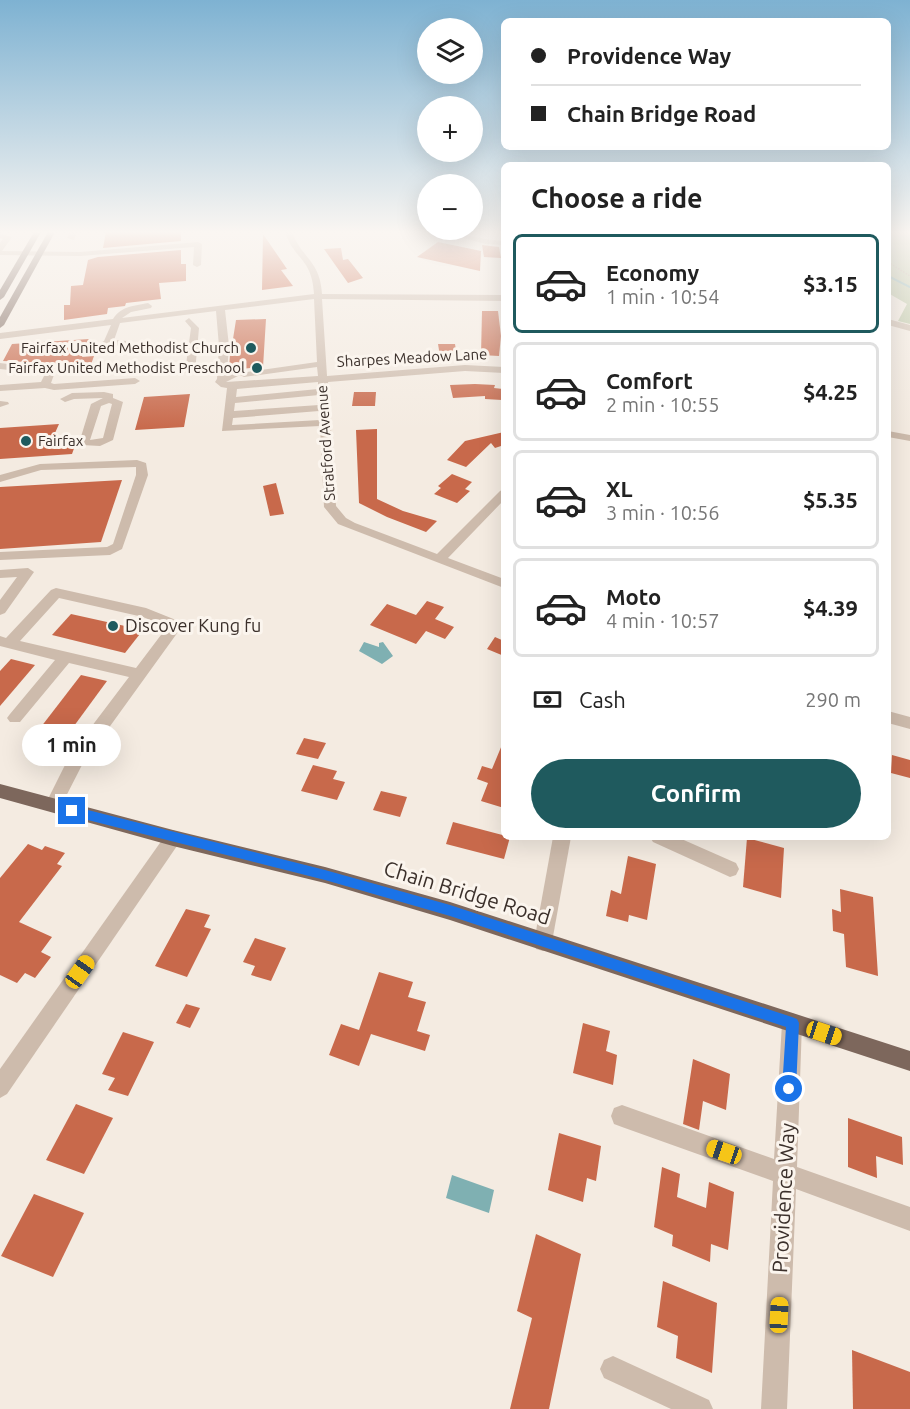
<!DOCTYPE html>
<meta charset="utf-8">
<style>
:root{--surface:#fff;--page:#f2f2f2;--text:#222;--muted:#767676;--line:#e0e0e0;--accent:#1f5a5e}
body{margin:0;font-family:Ubuntu,sans-serif;background:var(--page);color:var(--text);height:100vh;display:flex;flex-direction:column;font-size:22px;white-space:nowrap}
*{box-sizing:border-box;margin:0}
p{font-size:20px;color:var(--muted)}
.icon{flex:none;width:33px;height:33px;fill:none;stroke:currentColor;stroke-width:2;stroke-linecap:round;stroke-linejoin:round}
.map{position:relative;flex:1;overflow:hidden}
.sheet{position:absolute;left:501px;top:162px;width:390px;height:678px;display:flex;flex-direction:column;background:var(--surface);border-radius:9px;box-shadow:0 6px 24px #0002}
.sheet>*{flex:none}
.banner{position:absolute;left:501px;top:18px;width:390px;height:132px;border-radius:9px;box-shadow:0 6px 24px #0002;display:grid;align-content:center;height:132px;padding:0 30px;background:var(--surface)}
.controls{position:absolute;left:417px;top:18px;display:grid;gap:12px}
.controls a{display:grid;place-items:center;width:66px;height:66px;border-radius:50%;background:var(--surface);box-shadow:0 6px 24px #0002;font-size:30px}
.end{position:absolute;width:27px;height:27px;margin:-14px;border:8px solid #1a73e8;background:#fff;box-shadow:0 0 0 3px #fff}
.from{border-radius:50%}
.bubble{position:absolute;height:42px;border-radius:21px;background:var(--surface);box-shadow:0 6px 24px #0002;font-size:20px;font-weight:600;line-height:42px;text-align:center}
.car{position:absolute;width:18px;height:36px;margin:-18px -9px;border-radius:8px;box-shadow:0 0 4px 2px #0007;background:linear-gradient(#f5c518 24%,#345 0 40%,#f5c518 0 76%,#345 0 86%,#f5c518 0)}
.banner b{display:flex;align-items:center;gap:21px;height:57px;font-size:22px}
.banner b+b{border-top:2px solid var(--line)}
.banner i{width:15px;height:15px;background:var(--text)}
ul{padding:0;list-style:none}
li{display:flex;align-items:center;gap:18px;height:99px;margin:0 12px 9px;padding:0 18px;border:3px solid var(--line);border-radius:9px}
li div{flex:1}
li b{display:block;font-size:22px}
li em{font-style:normal;font-weight:600}
li.selected{border-color:var(--accent)}
li>.icon{width:54px;height:54px;stroke-width:1.5}
h2{padding:0 30px;font-size:27px;line-height:72px}
.pay{display:flex;align-items:center;gap:15px;height:66px;padding:0 30px;font-size:22px}
.pay p{margin-inline-start:auto}
.button{display:flex;gap:12px;margin-top:auto;padding:12px 30px}
.button a{flex:1;height:69px;border-radius:36px;background:var(--accent);color:#fff;font-size:24px;font-weight:600;line-height:69px;text-align:center}
.map>svg:first-child{display:block}
</style>
<div class="map">
<svg width="910" height="1409" viewBox="0 0 910 1409">
<rect width="100%" height="100%" fill="#f4ebe1"/>
<!-- green -->
<path fill="#b8c4a0" d="M888 232H910V324L898 321 907 304 888 293Z"/>
<!-- water -->
<g fill="#7fb0b2">
<path d="M364 642 379 647V643L383 642 393 656 382 664 359 651Z"/>
<path d="M452 1175 494 1190 489 1213 446 1198Z"/>
</g>
<g fill="none" stroke-linecap="round" stroke-linejoin="round">
<!-- stream -->
<path stroke="#7fb0b2" stroke-width="2" d="M888 276 910 287"/>
</g>
<!-- building -->
<g fill="#c8694b">
<path d="M106 232H181V241L103 248Z"/>
<path d="M263 234 287 269 281 270 293 286 262 290Z"/>
<path d="M438 242 481 251 480 271 417 257Z"/>
<path d="M482 245 499 247 501 258 484 257Z"/>
<path d="M341 248 343 260 348 259 363 278 348 283 324 249Z"/>
<path d="M181 250V264H186V281L159 283 161 299 126 303 125 306 108 308 107 314 64 320V305H70L71 286 83 285 88 260 98 257Z"/>
<path d="M482 311H498L501 336 499 356 481 355Z"/>
<path d="M266 319 263 367 229 370 231 339H233L236 320Z"/>
<path d="M89 339 82 357 94 356 88 373 73 374 78 363 35 365 28 364 29 362 3 361 12 344Z"/>
<path d="M438 344H455L457 356H440Z"/>
<path d="M475 384 495 385 494 388 503 389 502 400 485 399V396L453 398 450 385Z"/>
<path d="M354 392H376L375 406H352Z"/>
<path d="M190 394 184 427 135 430 144 397Z"/>
<path d="M59 424 51 442 77 440 72 454 0 459V428Z"/>
<path d="M377 429V499L403 511 437 521 426 532 387 517 359 503 356 430Z"/>
<path d="M504 432V445L495 448 491 443 466 467 447 460 465 441Z"/>
<path d="M452 474 472 482 465 489 470 491 457 503 434 494 441 488 438 486Z"/>
<path d="M122 480 101 542 0 549V487Z"/>
<path d="M276 483 284 514 270 516 263 486Z"/>
<path d="M427 601 444 607 435 619 454 627 445 639 426 631 416 644 370 625 387 604 416 615Z"/>
<path d="M71 614 143 630 125 653 52 635Z"/>
<path d="M495 637 504 641V656L487 649Z"/>
<path d="M11 659 35 665 0 706V671Z"/>
<path d="M81 675 107 681 52 756 24 749Z"/>
<path d="M304 738 326 743 318 759 296 754Z"/>
<path d="M504 740V808L481 801 488 783 477 779 482 766 492 769Z"/>
<path d="M892 755 910 760V778L891 773Z"/>
<path d="M313 765 337 771 333 779 345 782 337 800 301 791Z"/>
<path d="M381 791 407 797 400 817 373 810Z"/>
<path d="M453 822 510 837 504 859 446 844Z"/>
<path d="M747 838 784 848 781 898 743 887Z"/>
<path d="M28 844 42 850 45 846 65 853 57 864 62 866 19 922 52 937 41 952 51 957 35 978 25 973 17 983 0 975V878Z"/>
<path d="M628 856 656 864 647 920 629 915 628 922 606 916 611 890 621 894Z"/>
<path d="M840 889 873 897 878 976 846 967 844 934 833 931 832 909 841 912Z"/>
<path d="M186 909 210 915 204 927 211 929 187 977 155 966Z"/>
<path d="M255 938 286 948 271 981 251 975 255 966 243 962Z"/>
<path d="M379 972 413 982 408 997 426 1002 417 1031 430 1035 425 1051 371 1034 359 1066 329 1055 341 1024 359 1030Z"/>
<path d="M186 1004 200 1008 190 1028 176 1023Z"/>
<path d="M583 1023 610 1031 606 1051 617 1055 613 1085 573 1073Z"/>
<path d="M123 1032 154 1042 128 1096 108 1090 115 1078 102 1074Z"/>
<path d="M693 1059 730 1074 726 1110 703 1101 699 1130 683 1124Z"/>
<path d="M76 1104 113 1118 84 1174 46 1160Z"/>
<path d="M848 1118 902 1137 903 1165 876 1156 877 1178 848 1167Z"/>
<path d="M559 1133 601 1146 596 1181 587 1178 583 1202 548 1190Z"/>
<path d="M662 1167 680 1174 677 1197 706 1208 709 1182 734 1192 728 1250 711 1244 710 1262 672 1246 673 1235 654 1227Z"/>
<path d="M34 1194 84 1213 53 1277 1 1256Z"/>
<path d="M536 1234 581 1254 549 1409H510L532 1318 517 1311Z"/>
<path d="M663 1281 717 1303 712 1373 676 1358 678 1336 657 1327Z"/>
<path d="M852 1350 910 1372V1409H853Z"/>
</g>
<g fill="none" stroke-linecap="round" stroke-linejoin="round">
<!-- path -->
<path stroke="#b9a596" stroke-width="1.5" stroke-dasharray="1.5 1.5" stroke-linecap="butt" d="M888 262 910 276"/>
<!-- minor -->
<g fill="#cdbbac" fill-rule="evenodd">
<path d="M70 232H77L74 240 67 238Z"/>
<path d="M285 232H292C302 259 320 260 322 294L504 295V301L322 299 327 376 465 365 504 367V373L465 371 328 382 336 506 346 518 355 523 437 554 500 491 504 489V500L448 558 504 579V588L338 524 324 507 320 426 222 431 227 388 221 387 215 382 217 379 219 346 216 311 120 323 114 340 126 341V345L110 346 89 356 86 355V351L104 341 111 325 0 339V333L113 319C121 306 134 306 148 303L152 306 151 308 131 312 122 318 314 294C312 258 295 261 285 232ZM314 299 317 362 240 373 227 372 229 346 225 310ZM317 367 318 376 226 382 240 375 244 377ZM318 382V389L236 397 237 389ZM319 395V405L234 411 235 403ZM319 411 320 420 232 425 233 418Z"/>
<path d="M439 232C461 232 482 240 504 241V245L486 244Z"/>
<path d="M0 234 12 237 2 251 80 252 198 242 202 244 201 265 197 267 193 265 194 247 80 256 0 255V243L3 239 0 238Z"/>
<path d="M189 318 199 328 195 372 190 375 185 372 191 328 185 321Z"/>
<path d="M888 319 910 325V331L888 325Z"/>
<path d="M0 363 53 370 55 372 51 383 54 384 135 378 140 381 135 384 54 390 45 388 0 391V385L41 382 45 374 0 369Z"/>
<path d="M104 392 113 394V398L123 402 113 440 100 446 82 445 80 440 91 404 103 398 74 399 65 402 60 399 72 393ZM109 403 112 404 103 438 90 440 101 406Z"/>
<path d="M0 401 8 402 9 404 0 407Z"/>
<path d="M888 431 910 435V441L888 437Z"/>
<path d="M137 460 146 463 148 475 122 549 110 555 0 560V552L107 547 113 544 136 475V467L41 470 0 482V475L40 464Z"/>
<path d="M28 568 34 572 5 613 0 615V600L17 577 0 578V570Z"/>
<path d="M56 588 146 608 181 622 183 625 82 765 59 810 53 812 47 810 45 805 70 755 129 677 69 663 20 722H10L7 718 10 714 55 660 0 646V636L6 638 51 590ZM59 598 143 617 167 627 136 668 20 641Z"/>
<path d="M888 711 910 717V729L888 723Z"/>
<path d="M173 830 179 833 182 838 179 843 7 1094 0 1098V1069L167 833Z"/>
<path d="M553 837H571L552 942 550 949 543 951 536 949 534 942Z"/>
<path d="M650 837H677L736 863 739 869 736 875 730 877 653 842Z"/>
<path d="M792 1013 799 1016 802 1023 797 1167 910 1207V1231L796 1189 787 1409H761L773 1181 622 1127 614 1124 611 1116 614 1108 622 1105 774 1159 782 1023 785 1016Z"/>
<path d="M613 1356 709 1400 713 1409H671L604 1378 600 1369 604 1360Z"/>
</g>
<!-- major -->
<g fill="#7d675c" fill-rule="evenodd">
<path d="M34 232H41L4 297 0 300V290Z"/>
<path d="M48 232H55L4 325 0 328V317Z"/>
<path d="M0 784 173 830 325 867 450 902 910 1051V1071L450 920 325 883 173 846 0 798Z"/>
</g>
</g>
<!-- sky -->
<linearGradient id="sky" x2="0" y2="1"><stop stop-color="#7eb2d2"/><stop offset="0.54" stop-color="#faf6f2"/><stop offset="1" stop-color="#faf6f2" stop-opacity="0"/></linearGradient>
<rect width="910" height="430" fill="url(#sky)"/>
<!-- route -->
<path fill="#1a73e8" d="M72 806 325 870 450 905 792 1017 797 1019 799 1023 796 1089 794 1094 789 1096 784 1094 782 1089 786 1027 450 916 325 880 72 816 67 811Z"/>
<!-- markers -->
<g fill="#1f5a5e" stroke="#fbf5ee" stroke-width="2">
<circle cx="251" cy="348" r="6"/>
<circle cx="257" cy="368" r="6"/>
<circle cx="26" cy="441" r="6"/>
<circle cx="113" cy="626" r="6"/>
</g>
<g text-anchor="middle" stroke-width="6" stroke-linejoin="round" paint-order="stroke">
<!-- far-poi labels -->
<g font-size="15" fill="#3b302b" stroke="#fbf5ee" text-anchor="end">
<text x="239" y="353">Fairfax United Methodist Church</text>
<text x="245" y="373">Fairfax United Methodist Preschool</text>
<text x="38" y="446" text-anchor="start">Fairfax</text>
</g>
<!-- far-street labels -->
<g font-size="15" fill="#3b302b" stroke="#fbf5ee">
<text transform="translate(412 358) rotate(-3)" y="5">Sharpes Meadow Lane</text>
<text transform="translate(326 443) rotate(-94)" y="5">Stratford Avenue</text>
</g>
<!-- poi labels -->
<g font-size="18" fill="#3b302b" stroke="#fbf5ee" text-anchor="start">
<text x="125" y="632">Discover Kung fu</text>
</g>
<!-- near-street labels -->
<g font-size="21" fill="#3b302b" stroke="#fbf5ee">
<text transform="translate(467 893) rotate(17)" y="7">Chain Bridge Road</text>
<text transform="translate(784 1198) rotate(-87)" y="7">Providence Way</text>
</g>
</g>
</svg>
<div class="controls">
<a><svg class="icon" aria-label="layers" viewBox="0 0 24 24"><path d="M12 4l9 5-9 5-9-5zM3 14l9 5 9-5"/></svg></a>
<a>+</a>
<a>−</a>
</div>
<i class="end from" style="left:789px;top:1089px"></i>
<i class="end" style="left:72px;top:811px"></i>
<div class="bubble" style="left:22px;top:724px;width:99px">1 min</div>
<i class="car" style="left:80px;top:972px;rotate:35deg"></i>
<i class="car" style="left:824px;top:1033px;rotate:108deg"></i>
<i class="car" style="left:724px;top:1152px;rotate:289deg"></i>
<i class="car" style="left:779px;top:1315px;rotate:3deg"></i>
<div class="banner">
<b><i class="from"></i>Providence Way</b>
<b><i></i>Chain Bridge Road</b>
</div>
<section class="sheet">
<h2>Choose a ride</h2>
<ul>
<li class="selected"><svg class="icon" aria-label="car" viewBox="0 0 24 24"><path d="M5 17H2v-5l4-1 3-4h7l3 4 3 1v5h-3M9 17h6M6 11h13"/><circle cx="7" cy="17" r="2"/><circle cx="17" cy="17" r="2"/></svg><div><b>Economy</b><p>1 min · 10:54</p></div><em>$3.15</em></li>
<li><svg class="icon" aria-label="car" viewBox="0 0 24 24"><path d="M5 17H2v-5l4-1 3-4h7l3 4 3 1v5h-3M9 17h6M6 11h13"/><circle cx="7" cy="17" r="2"/><circle cx="17" cy="17" r="2"/></svg><div><b>Comfort</b><p>2 min · 10:55</p></div><em>$4.25</em></li>
<li><svg class="icon" aria-label="car" viewBox="0 0 24 24"><path d="M5 17H2v-5l4-1 3-4h7l3 4 3 1v5h-3M9 17h6M6 11h13"/><circle cx="7" cy="17" r="2"/><circle cx="17" cy="17" r="2"/></svg><div><b>XL</b><p>3 min · 10:56</p></div><em>$5.35</em></li>
<li><svg class="icon" aria-label="car" viewBox="0 0 24 24"><path d="M5 17H2v-5l4-1 3-4h7l3 4 3 1v5h-3M9 17h6M6 11h13"/><circle cx="7" cy="17" r="2"/><circle cx="17" cy="17" r="2"/></svg><div><b>Moto</b><p>4 min · 10:57</p></div><em>$4.39</em></li>
</ul>
<div class="pay"><svg class="icon" aria-label="cash" viewBox="0 0 24 24"><path d="M3 7h18v10H3z"/><circle cx="12" cy="12" r="2"/></svg>Cash<p>290 m</p></div>
<div class="button"><a>Confirm</a></div>
</section>
</div>
